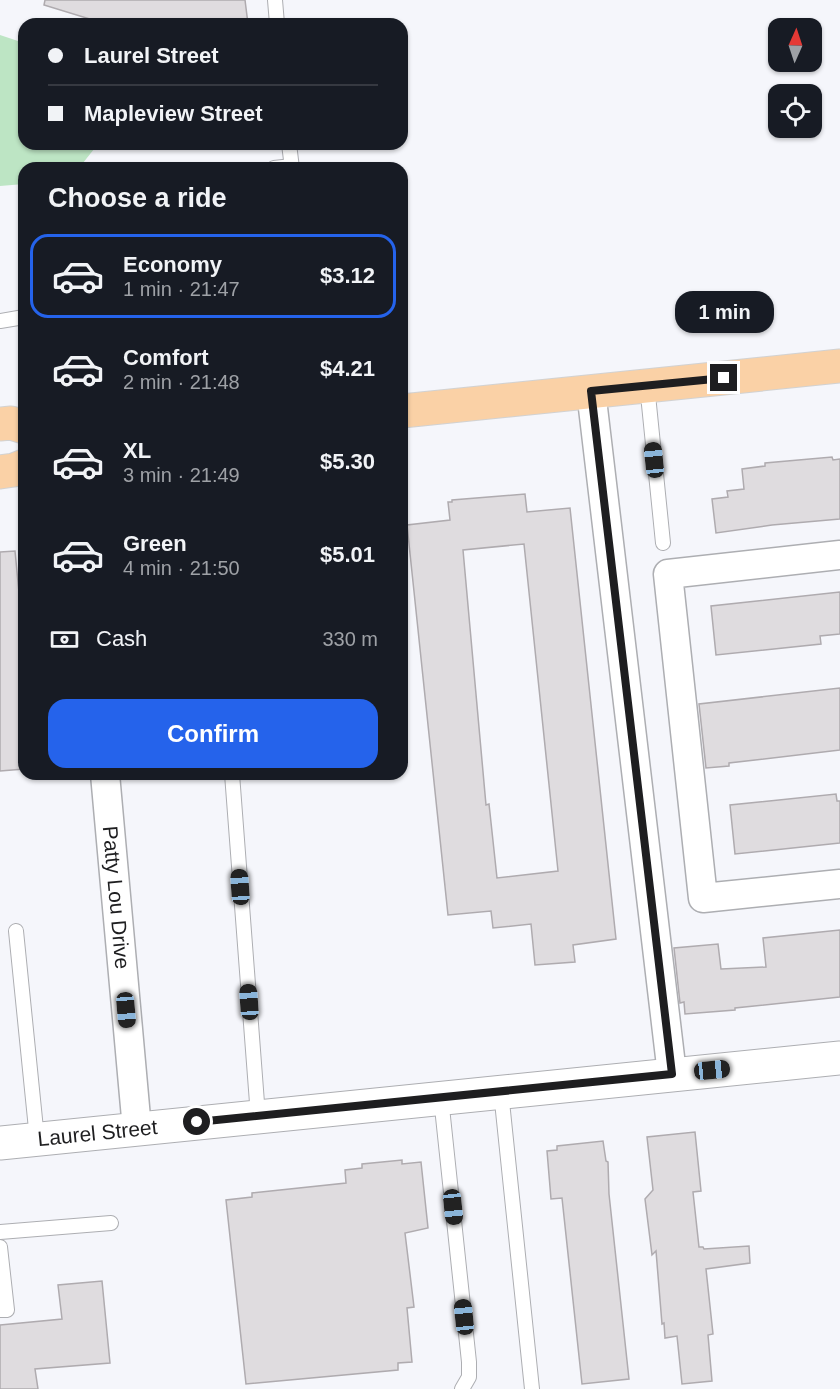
<!DOCTYPE html>
<meta charset="utf-8">
<style>
:root{--surface:#171b24;--page:#242831;--text:#f1f3f6;--muted:#9ea1a6;--line:#363941;--accent:#2563eb}
body{margin:0;font-family:Helvetica,sans-serif;background:var(--page);color:var(--text);height:100vh;display:flex;flex-direction:column;font-size:22px;white-space:nowrap}
*{box-sizing:border-box;margin:0}
p{font-size:20px;color:var(--muted)}
.icon{flex:none;width:33px;height:33px;fill:none;stroke:currentColor;stroke-width:2;stroke-linecap:round;stroke-linejoin:round}
.map{position:relative;flex:1;overflow:hidden}
.drawer{position:absolute;left:18px;top:162px;width:390px;height:618px;display:flex;flex-direction:column;background:var(--surface);border-radius:18px;box-shadow:0 2px 4px #0004}
.drawer>*{flex:none}
.top-card{position:absolute;left:18px;top:18px;width:390px;height:132px;border-radius:18px;box-shadow:0 2px 4px #0004;display:grid;align-content:center;height:132px;padding:0 30px;background:var(--surface)}
.needle{width:39px;rotate:3deg}
.controls{position:absolute;left:768px;top:18px;display:grid;gap:12px}
.controls a{display:grid;place-items:center;width:54px;height:54px;border-radius:12px;background:var(--surface);box-shadow:0 2px 4px #0004;font-size:30px}
.end{position:absolute;width:27px;height:27px;margin:-14px;border:8px solid #1e1e20;background:#fff;box-shadow:0 0 0 3px #fff}
.from{border-radius:50%}
.bubble{position:absolute;height:42px;border-radius:18px;background:var(--surface);box-shadow:0 2px 4px #0004;font-size:20px;font-weight:700;line-height:42px;text-align:center}
.car{position:absolute;width:18px;height:36px;margin:-18px -9px;border-radius:8px;box-shadow:0 0 4px 2px #0007;background:linear-gradient(#222 24%,#8ab4d8 0 40%,#222 0 76%,#8ab4d8 0 86%,#222 0)}
.top-card b{display:flex;align-items:center;gap:21px;height:57px;font-size:22px}
.top-card b+b{border-top:2px solid var(--line)}
.top-card i{width:15px;height:15px;background:var(--text)}
ul{padding:0;list-style:none}
li{display:flex;align-items:center;gap:18px;height:84px;margin:0 12px 9px;padding:0 18px;border:3px solid transparent;border-radius:18px}
li div{flex:1}
li b{display:block;font-size:22px}
li em{font-style:normal;font-weight:700}
li.active{border-color:var(--accent)}
li>.icon{width:54px;height:54px;stroke-width:1.5}
h2{padding:0 30px;font-size:27px;line-height:72px}
.pay{display:flex;align-items:center;gap:15px;height:66px;padding:0 30px;font-size:22px}
.pay p{margin-inline-start:auto}
.cta{display:flex;gap:12px;margin-top:auto;padding:12px 30px}
.cta a{flex:1;height:69px;border-radius:18px;background:var(--accent);color:#fff;font-size:24px;font-weight:700;line-height:69px;text-align:center}
.map>svg:first-child{display:block}
</style>
<div class="map">
<svg width="840" height="1389" viewBox="0 0 840 1389">
<rect width="100%" height="100%" fill="#f5f6fb"/>
<!-- green -->
<path fill="#bde5c4" d="M0 35 24 43V144H98L79 168H24V184L0 186Z"/>
<!-- building -->
<g fill="#dfdcdf" stroke="#afabaf" stroke-width="1.5" fill-rule="evenodd">
<path d="M45 0H245L248 24H106L44 5Z"/>
<path d="M832 457 833 460 840 459V519L772 525 716 533 712 499 728 497 727 491 744 489 742 469 765 466V463Z"/>
<path d="M525 494 527 512 570 508 616 939 573 945 575 962 535 965 531 924 493 928 491 911 448 915 407 525 450 520 448 502H452V500ZM524 544 558 871 497 878 489 804 486 805 463 550Z"/>
<path d="M15 551 24 644V769L0 771V552Z"/>
<path d="M840 592V634L820 636 821 644 716 655 711 606Z"/>
<path d="M840 688V750L729 763V766L706 768 699 704Z"/>
<path d="M836 794 837 801H840V843L735 854 730 805Z"/>
<path d="M840 930V997L735 1008V1010L685 1014 684 1002 680 1003 674 948 718 944 721 969 766 967 763 938Z"/>
<path d="M695 1132 701 1191 693 1192 699 1247H703L704 1249 749 1246 750 1263 706 1269 713 1334 708 1335 712 1381 682 1384 677 1336 665 1338 664 1323 662 1324 656 1251 652 1255 645 1199 653 1190 647 1137Z"/>
<path d="M603 1141 606 1161 608 1162 609 1194 629 1379 582 1384 562 1198 551 1199 547 1151 557 1150V1146Z"/>
<path d="M402 1160V1164L421 1162 428 1228 405 1233 414 1307 407 1308 412 1362 398 1363V1370L246 1384 226 1200 252 1197V1193L346 1183 345 1170 362 1168V1164Z"/>
<path d="M102 1281 110 1363 35 1369 38 1389H0V1325L62 1319 58 1285Z"/>
</g>
<g fill="none" stroke-linecap="round" stroke-linejoin="round">
<defs>
<g id="service">
<path d="M275 0 277 24"/>
<path d="M289 144 292 168"/>
<path d="M274 168 292 166"/>
<path d="M0 321 24 317"/>
<path d="M647 385 663 543"/>
<path d="M232 774 258 1116"/>
<path d="M16 931 37 1139"/>
<path d="M501 1092 532 1389"/>
<path d="M441 1098 469 1362V1377L462 1389"/>
<path d="M0 1232 111 1223"/>
<path d="M0 1247 7 1310H0"/>
</g>
<g id="minor">
<path d="M591 391 672 1074"/>
<path d="M840 555 668 574 703 898 840 884"/>
<path id="s1" d="M105 774 137 1129"/>
</g>
<g id="tertiary">
<path id="s2" d="M0 1143 840 1058"/>
</g>
<g id="primary">
<path d="M402 411 840 366"/>
<path d="M0 424 11 423 24 427"/>
<path d="M0 472 14 470 24 466"/>
</g>
</defs>
<!-- service casing -->
<use href="#service" stroke="#adaeb2" stroke-width="16"/>
<!-- minor casing -->
<use href="#minor" stroke="#adaeb2" stroke-width="31"/>
<!-- tertiary casing -->
<use href="#tertiary" stroke="#adaeb2" stroke-width="35"/>
<!-- primary casing -->
<use href="#primary" stroke="#d2d2d2" stroke-width="35"/>
<!-- service -->
<use href="#service" stroke="#fff" stroke-width="14"/>
<!-- minor -->
<use href="#minor" stroke="#fff" stroke-width="28"/>
<!-- tertiary -->
<use href="#tertiary" stroke="#fff" stroke-width="33"/>
<!-- primary -->
<use href="#primary" stroke="#fad1a6" stroke-width="33"/>
</g>
<g fill="none" stroke-linecap="round" stroke-linejoin="round">
<!-- route -->
<path stroke="#1e1e20" stroke-width="8" d="M197 1122 672 1074 591 391 724 378"/>
</g>
<g text-anchor="middle" stroke-width="4.5" stroke-linejoin="round" paint-order="stroke">
<!-- street labels -->
<g font-size="21" fill="#1e1e20" stroke="#f5f6fb">
<text dy="7" stroke="none"><textPath href="#s1" startOffset="124">Patty Lou Drive</textPath></text>
<text dy="7" stroke="none"><textPath href="#s2" startOffset="98">Laurel Street</textPath></text>
</g>
</g>
</svg>
<div class="controls">
<a><svg class="needle" viewBox="-14 -14 28 28"><path d="M0-13l5 13h-10z" fill="#e53935"/><path d="M0 13l5-13h-10z" fill="#9ea1a6"/></svg></a>
<a><svg class="icon" aria-label="locate" viewBox="0 0 24 24"><circle cx="12" cy="12" r="6"/><path d="M12 2v4M12 18v4M2 12h4M18 12h4"/></svg></a>
</div>
<i class="end from" style="left:197px;top:1122px"></i>
<i class="end" style="left:724px;top:378px"></i>
<div class="bubble" style="left:675px;top:291px;width:99px">1 min</div>
<i class="car" style="left:654px;top:460px;rotate:354deg"></i>
<i class="car" style="left:240px;top:887px;rotate:356deg"></i>
<i class="car" style="left:249px;top:1002px;rotate:356deg"></i>
<i class="car" style="left:126px;top:1010px;rotate:175deg"></i>
<i class="car" style="left:712px;top:1070px;rotate:84deg"></i>
<i class="car" style="left:453px;top:1207px;rotate:174deg"></i>
<i class="car" style="left:464px;top:1317px;rotate:354deg"></i>
<div class="top-card">
<b><i class="from"></i>Laurel Street</b>
<b><i></i>Mapleview Street</b>
</div>
<section class="drawer">
<h2>Choose a ride</h2>
<ul>
<li class="active"><svg class="icon" aria-label="car" viewBox="0 0 24 24"><path d="M5 17H2v-5l4-1 3-4h7l3 4 3 1v5h-3M9 17h6M6 11h13"/><circle cx="7" cy="17" r="2"/><circle cx="17" cy="17" r="2"/></svg><div><b>Economy</b><p>1 min · 21:47</p></div><em>$3.12</em></li>
<li><svg class="icon" aria-label="car" viewBox="0 0 24 24"><path d="M5 17H2v-5l4-1 3-4h7l3 4 3 1v5h-3M9 17h6M6 11h13"/><circle cx="7" cy="17" r="2"/><circle cx="17" cy="17" r="2"/></svg><div><b>Comfort</b><p>2 min · 21:48</p></div><em>$4.21</em></li>
<li><svg class="icon" aria-label="car" viewBox="0 0 24 24"><path d="M5 17H2v-5l4-1 3-4h7l3 4 3 1v5h-3M9 17h6M6 11h13"/><circle cx="7" cy="17" r="2"/><circle cx="17" cy="17" r="2"/></svg><div><b>XL</b><p>3 min · 21:49</p></div><em>$5.30</em></li>
<li><svg class="icon" aria-label="car" viewBox="0 0 24 24"><path d="M5 17H2v-5l4-1 3-4h7l3 4 3 1v5h-3M9 17h6M6 11h13"/><circle cx="7" cy="17" r="2"/><circle cx="17" cy="17" r="2"/></svg><div><b>Green</b><p>4 min · 21:50</p></div><em>$5.01</em></li>
</ul>
<div class="pay"><svg class="icon" aria-label="cash" viewBox="0 0 24 24"><path d="M3 7h18v10H3z"/><circle cx="12" cy="12" r="2"/></svg>Cash<p>330 m</p></div>
<div class="cta"><a>Confirm</a></div>
</section>
</div>
